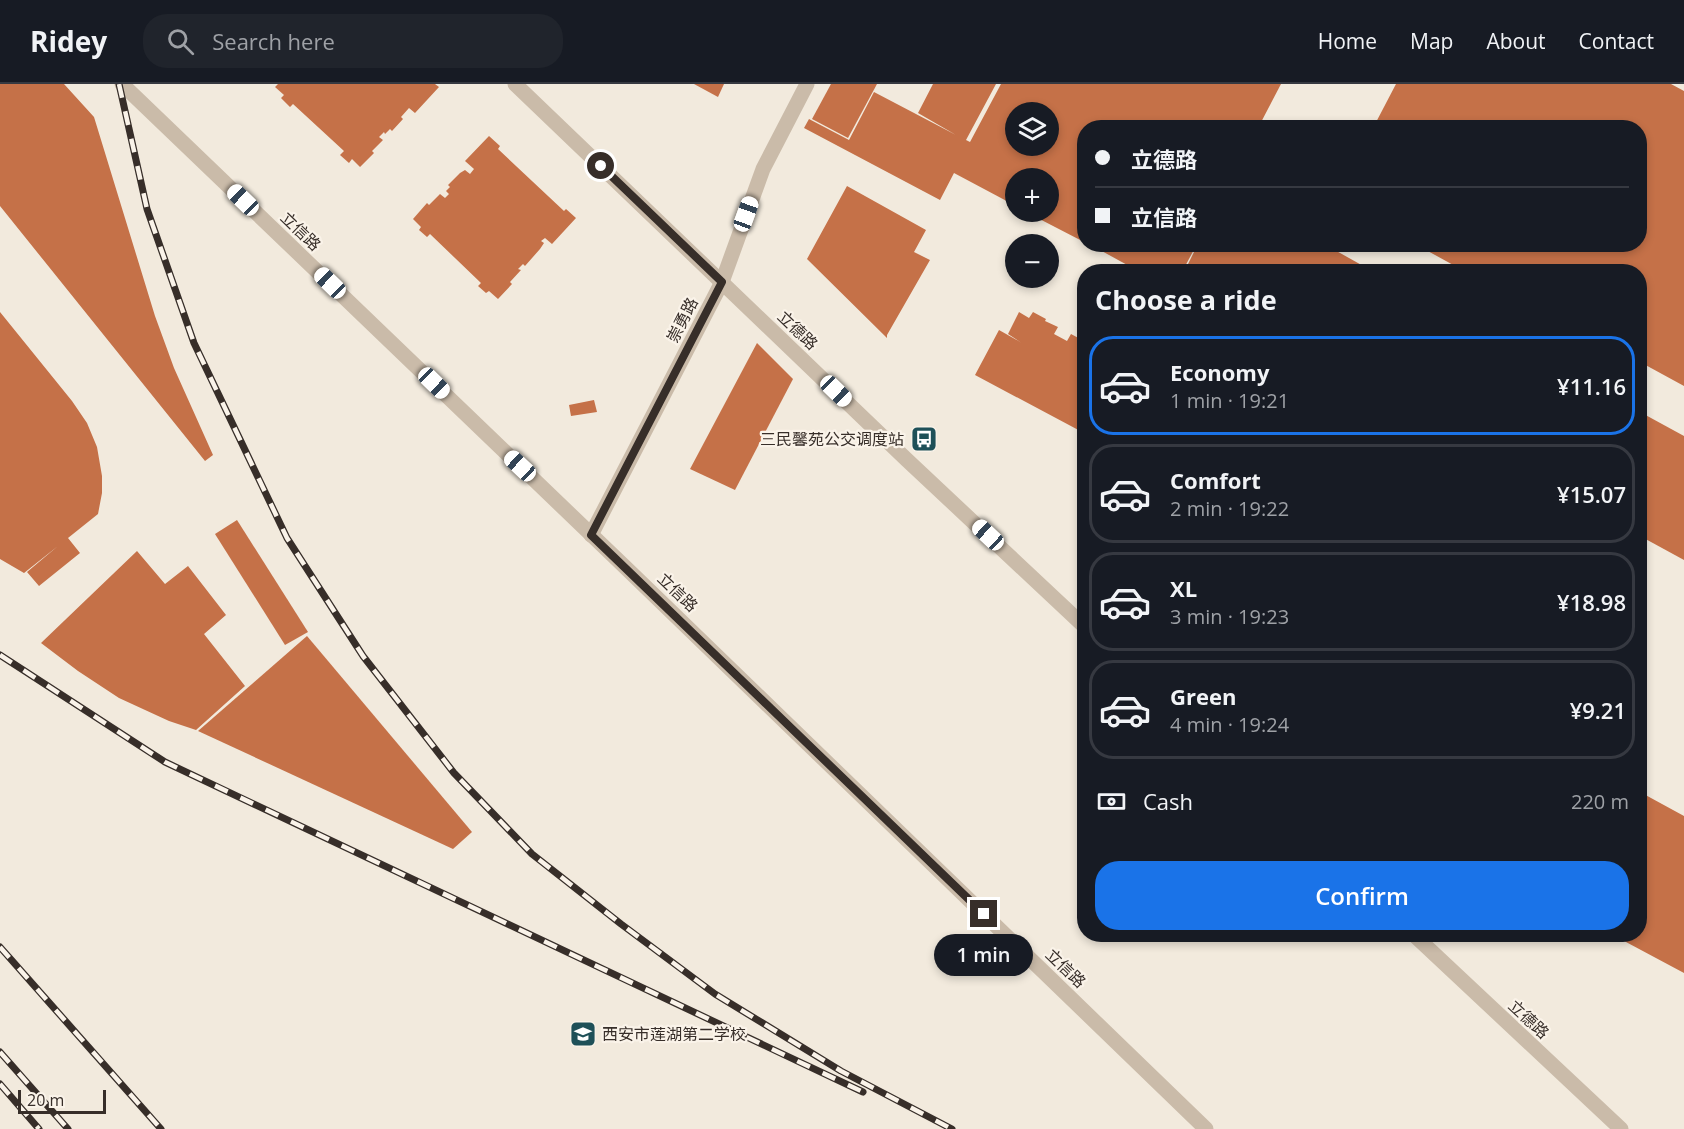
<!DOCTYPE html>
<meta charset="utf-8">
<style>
:root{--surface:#171b24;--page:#20242c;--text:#f1f3f6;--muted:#9ea1a6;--line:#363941;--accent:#1a73e8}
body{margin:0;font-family:"Open Sans","Noto Sans SC",sans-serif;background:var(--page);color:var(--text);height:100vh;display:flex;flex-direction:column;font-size:22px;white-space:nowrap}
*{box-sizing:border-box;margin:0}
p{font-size:20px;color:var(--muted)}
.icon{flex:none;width:33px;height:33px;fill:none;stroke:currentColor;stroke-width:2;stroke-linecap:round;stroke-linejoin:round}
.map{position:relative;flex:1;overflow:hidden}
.details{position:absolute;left:1077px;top:180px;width:570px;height:678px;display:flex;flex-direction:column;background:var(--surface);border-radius:24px;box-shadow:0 3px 9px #0003}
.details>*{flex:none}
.hud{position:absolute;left:1077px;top:36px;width:570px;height:132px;border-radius:24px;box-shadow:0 3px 9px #0003;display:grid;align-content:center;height:132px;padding:0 18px;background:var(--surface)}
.controls{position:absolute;left:1005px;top:18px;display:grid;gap:12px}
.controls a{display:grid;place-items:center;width:54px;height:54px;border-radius:50%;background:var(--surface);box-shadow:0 3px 9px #0003;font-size:30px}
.scale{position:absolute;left:18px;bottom:15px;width:88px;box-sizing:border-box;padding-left:6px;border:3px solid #372e29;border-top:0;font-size:16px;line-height:21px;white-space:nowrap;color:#372e29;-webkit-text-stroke:4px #faf3e9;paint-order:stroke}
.end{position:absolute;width:27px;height:27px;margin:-14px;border:8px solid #372e29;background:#fff;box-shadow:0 0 0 3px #fff}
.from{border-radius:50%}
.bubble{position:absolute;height:42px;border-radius:21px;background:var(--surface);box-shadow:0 3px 9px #0003;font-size:20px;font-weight:600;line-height:42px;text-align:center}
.car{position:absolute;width:18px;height:36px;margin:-18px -9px;border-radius:8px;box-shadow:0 0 4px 2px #0007;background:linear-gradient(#fff 24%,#345 0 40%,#fff 0 76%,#345 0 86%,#fff 0)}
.hud b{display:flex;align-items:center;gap:21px;height:57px;font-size:22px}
.hud b+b{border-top:2px solid var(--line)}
.hud i{width:15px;height:15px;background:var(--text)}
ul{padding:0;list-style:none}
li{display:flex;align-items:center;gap:18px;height:99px;margin:0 12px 9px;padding:0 6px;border:3px solid var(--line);border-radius:24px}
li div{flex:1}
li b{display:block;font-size:22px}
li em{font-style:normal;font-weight:600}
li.selected{border-color:var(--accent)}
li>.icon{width:54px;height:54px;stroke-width:1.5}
h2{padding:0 18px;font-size:27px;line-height:72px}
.pay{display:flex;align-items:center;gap:15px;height:66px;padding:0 18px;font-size:22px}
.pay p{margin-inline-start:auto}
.button{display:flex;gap:12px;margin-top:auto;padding:12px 18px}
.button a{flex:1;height:69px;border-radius:24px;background:var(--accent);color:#fff;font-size:24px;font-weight:600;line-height:69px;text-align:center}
header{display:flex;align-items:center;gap:36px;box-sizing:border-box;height:84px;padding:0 30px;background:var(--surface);border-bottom:2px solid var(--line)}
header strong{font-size:28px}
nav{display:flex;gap:33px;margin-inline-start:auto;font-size:21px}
.search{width:420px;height:54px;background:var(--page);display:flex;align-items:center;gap:15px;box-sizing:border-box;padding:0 21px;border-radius:24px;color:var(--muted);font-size:22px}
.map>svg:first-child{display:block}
</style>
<header>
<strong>Ridey</strong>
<div class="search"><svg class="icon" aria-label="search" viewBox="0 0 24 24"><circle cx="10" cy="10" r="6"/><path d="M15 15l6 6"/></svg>Search here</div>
<nav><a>Home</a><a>Map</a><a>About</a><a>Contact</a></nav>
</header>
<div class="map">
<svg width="1684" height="1045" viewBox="0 0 1684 1045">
<rect width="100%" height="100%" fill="#f2eadd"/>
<!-- building -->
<g fill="#c57148" fill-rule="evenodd">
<path d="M0 0H64L94 33 155 232 174 284 213 371 205 377 0 122Z"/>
<path d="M278 0H435L439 3 415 29 409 24 401 33 403 35 392 47 390 45 385 50 384 48 379 53 383 56 372 67 374 69 360 83 352 75 349 79 340 71 344 67 293 20 290 23 281 14 284 11 275 3Z"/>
<path d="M694 0H724L718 13Z"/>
<path d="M831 0H877L848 54 812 35Z"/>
<path d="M933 0H996L966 56 970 58 1001 0H1281L1258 44H1084V158L1026 128H1048V94H1016V122L954 89 940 116 804 44 809 35 849 56 874 8 956 51 918 29ZM1016 28H1048V62H1016Z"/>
<path d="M1396 0H1671L1684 7V302L1640 278V188H1466L1415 160H1640V44H1373Z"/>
<path d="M489 52 500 62 498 65 564 127 566 125 576 134 552 160 545 154 541 157 544 159 540 165 525 182 523 180 518 185 521 186 510 198 512 200 498 215 489 207 486 209 478 202 481 199 430 150 427 153 419 146 421 143 413 135 427 119 429 121 440 110 445 114 449 110 446 107 450 103 448 101 460 89 465 86 470 90 474 85 465 77Z"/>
<path d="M847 102 926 146 914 168 930 176 887 251V254L807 175Z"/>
<path d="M1089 160H1197L1182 188H1140Z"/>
<path d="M1198 160H1324L1374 188H1184Z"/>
<path d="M0 228 72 317 87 339 97 363 102 392V409L98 430 68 454 80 469 39 502 27 488 58 462 24 489 0 475Z"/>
<path d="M1019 228 1029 234 1033 228 1046 235 1045 237 1058 243 1054 250 1067 257 1071 250 1084 257V280L1079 288 1084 291V349L975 291 999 246 1022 259 1008 250Z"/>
<path d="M757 259 793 295 735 406 690 385Z"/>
<path d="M594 316 597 328 571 332 569 321Z"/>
<path d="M1640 328 1684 352V476L1640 452Z"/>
<path d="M237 436 308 548 285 561 215 450Z"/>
<path d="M137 467 165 500 188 482 226 531 204 550 245 602 196 646 169 637 119 614 78 587 41 559Z"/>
<path d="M307 552 472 748 453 765 198 647Z"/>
<path d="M1640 708 1684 732V889L1611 850H1640V785L1643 786 1640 784V764L1643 765 1640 763Z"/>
</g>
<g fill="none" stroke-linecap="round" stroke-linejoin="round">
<!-- minor -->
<path stroke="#cabba9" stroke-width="15" d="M122 0 625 483 1206 1045"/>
<!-- tertiary -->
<g stroke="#cabba9" stroke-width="15">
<path d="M515 0 907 376 1084 542"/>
<path d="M591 451 722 198 763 85 807 0"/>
<path d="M1413 850 1621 1045"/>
</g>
<defs>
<g id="rail">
<path d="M119 0 147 125 194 259 287 454 363 572 454 689 532 770 621 840 715 910 841 987 952 1045"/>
<path d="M0 571 165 678 863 1008"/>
<path d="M0 863 161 1045"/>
<path d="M0 968 68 1045"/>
<path d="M0 1000 39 1045"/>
</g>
</defs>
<!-- rail casing -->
<use href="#rail" stroke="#372e29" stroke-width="7"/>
<!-- rail -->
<use href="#rail" stroke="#faf3e9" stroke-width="4.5" stroke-dasharray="14" stroke-linecap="butt"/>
</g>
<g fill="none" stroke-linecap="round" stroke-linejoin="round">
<!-- route -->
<path stroke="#372e29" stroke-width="8" d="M601 82 722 198 591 451 984 830"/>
</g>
<!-- icons -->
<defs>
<symbol id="bus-square" viewBox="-11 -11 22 22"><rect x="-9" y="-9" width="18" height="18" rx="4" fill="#1e5058" stroke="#faf3e9"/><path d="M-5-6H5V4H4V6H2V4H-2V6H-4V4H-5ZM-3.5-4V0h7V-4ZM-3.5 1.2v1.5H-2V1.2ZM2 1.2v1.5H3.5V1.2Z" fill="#fff"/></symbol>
<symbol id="school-square" viewBox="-11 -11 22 22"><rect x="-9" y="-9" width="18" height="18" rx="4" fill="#1e5058" stroke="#faf3e9"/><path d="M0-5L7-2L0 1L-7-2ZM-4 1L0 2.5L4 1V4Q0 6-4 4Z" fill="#fff"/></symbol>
</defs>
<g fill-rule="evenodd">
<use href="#bus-square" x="909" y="340" width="30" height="30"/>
<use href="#school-square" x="568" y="935" width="30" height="30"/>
</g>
<g text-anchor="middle" stroke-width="4.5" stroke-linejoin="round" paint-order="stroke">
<!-- street labels -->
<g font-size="16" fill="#372e29" stroke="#faf3e9">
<text transform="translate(301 147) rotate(44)" y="6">立信路</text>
<text transform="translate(682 236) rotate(-63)" y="6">崇勇路</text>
<text transform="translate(798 246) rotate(44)" y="6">立德路</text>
<text transform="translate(678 508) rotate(44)" y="6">立信路</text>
<text transform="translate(1066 884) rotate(44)" y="6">立信路</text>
<text transform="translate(1529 935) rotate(43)" y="6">立德路</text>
</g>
<!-- poi labels -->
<g font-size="16" fill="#372e29" stroke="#faf3e9" text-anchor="end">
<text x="904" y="361">三民馨苑公交调度站</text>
<text x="602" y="956" text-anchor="start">西安市莲湖第二学校</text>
</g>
</g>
</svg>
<div class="controls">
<a><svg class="icon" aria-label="layers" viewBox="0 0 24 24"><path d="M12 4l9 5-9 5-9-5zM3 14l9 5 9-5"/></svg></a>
<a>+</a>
<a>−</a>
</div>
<div class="scale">20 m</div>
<i class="end from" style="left:601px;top:82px"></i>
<i class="end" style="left:984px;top:830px"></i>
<div class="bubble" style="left:934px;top:850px;width:99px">1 min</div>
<i class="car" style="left:243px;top:116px;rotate:314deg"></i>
<i class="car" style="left:746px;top:130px;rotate:20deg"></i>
<i class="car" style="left:330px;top:199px;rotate:314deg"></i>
<i class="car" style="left:434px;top:299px;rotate:134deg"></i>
<i class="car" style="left:836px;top:307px;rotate:134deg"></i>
<i class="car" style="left:520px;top:382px;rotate:313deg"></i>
<i class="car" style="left:988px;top:451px;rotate:313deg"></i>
<div class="hud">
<b><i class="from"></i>立德路</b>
<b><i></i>立信路</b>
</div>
<section class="details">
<h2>Choose a ride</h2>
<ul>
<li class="selected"><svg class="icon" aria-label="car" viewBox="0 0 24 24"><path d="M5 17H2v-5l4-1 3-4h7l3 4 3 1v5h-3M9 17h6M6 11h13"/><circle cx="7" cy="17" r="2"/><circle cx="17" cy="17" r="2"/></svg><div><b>Economy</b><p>1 min · 19:21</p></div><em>¥11.16</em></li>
<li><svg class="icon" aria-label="car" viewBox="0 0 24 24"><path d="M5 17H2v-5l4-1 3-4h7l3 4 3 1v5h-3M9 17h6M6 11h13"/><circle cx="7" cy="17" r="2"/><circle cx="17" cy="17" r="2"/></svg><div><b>Comfort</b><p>2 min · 19:22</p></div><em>¥15.07</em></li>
<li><svg class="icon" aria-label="car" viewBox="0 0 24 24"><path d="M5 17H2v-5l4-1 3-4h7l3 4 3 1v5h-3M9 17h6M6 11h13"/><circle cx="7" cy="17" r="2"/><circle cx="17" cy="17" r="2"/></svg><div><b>XL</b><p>3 min · 19:23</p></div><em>¥18.98</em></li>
<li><svg class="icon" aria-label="car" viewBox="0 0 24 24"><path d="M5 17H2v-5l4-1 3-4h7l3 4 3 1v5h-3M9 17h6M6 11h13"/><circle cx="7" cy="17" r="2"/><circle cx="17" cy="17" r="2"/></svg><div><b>Green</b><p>4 min · 19:24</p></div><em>¥9.21</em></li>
</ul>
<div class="pay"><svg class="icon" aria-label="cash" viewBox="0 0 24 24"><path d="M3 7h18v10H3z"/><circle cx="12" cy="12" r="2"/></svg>Cash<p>220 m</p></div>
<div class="button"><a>Confirm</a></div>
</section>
</div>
